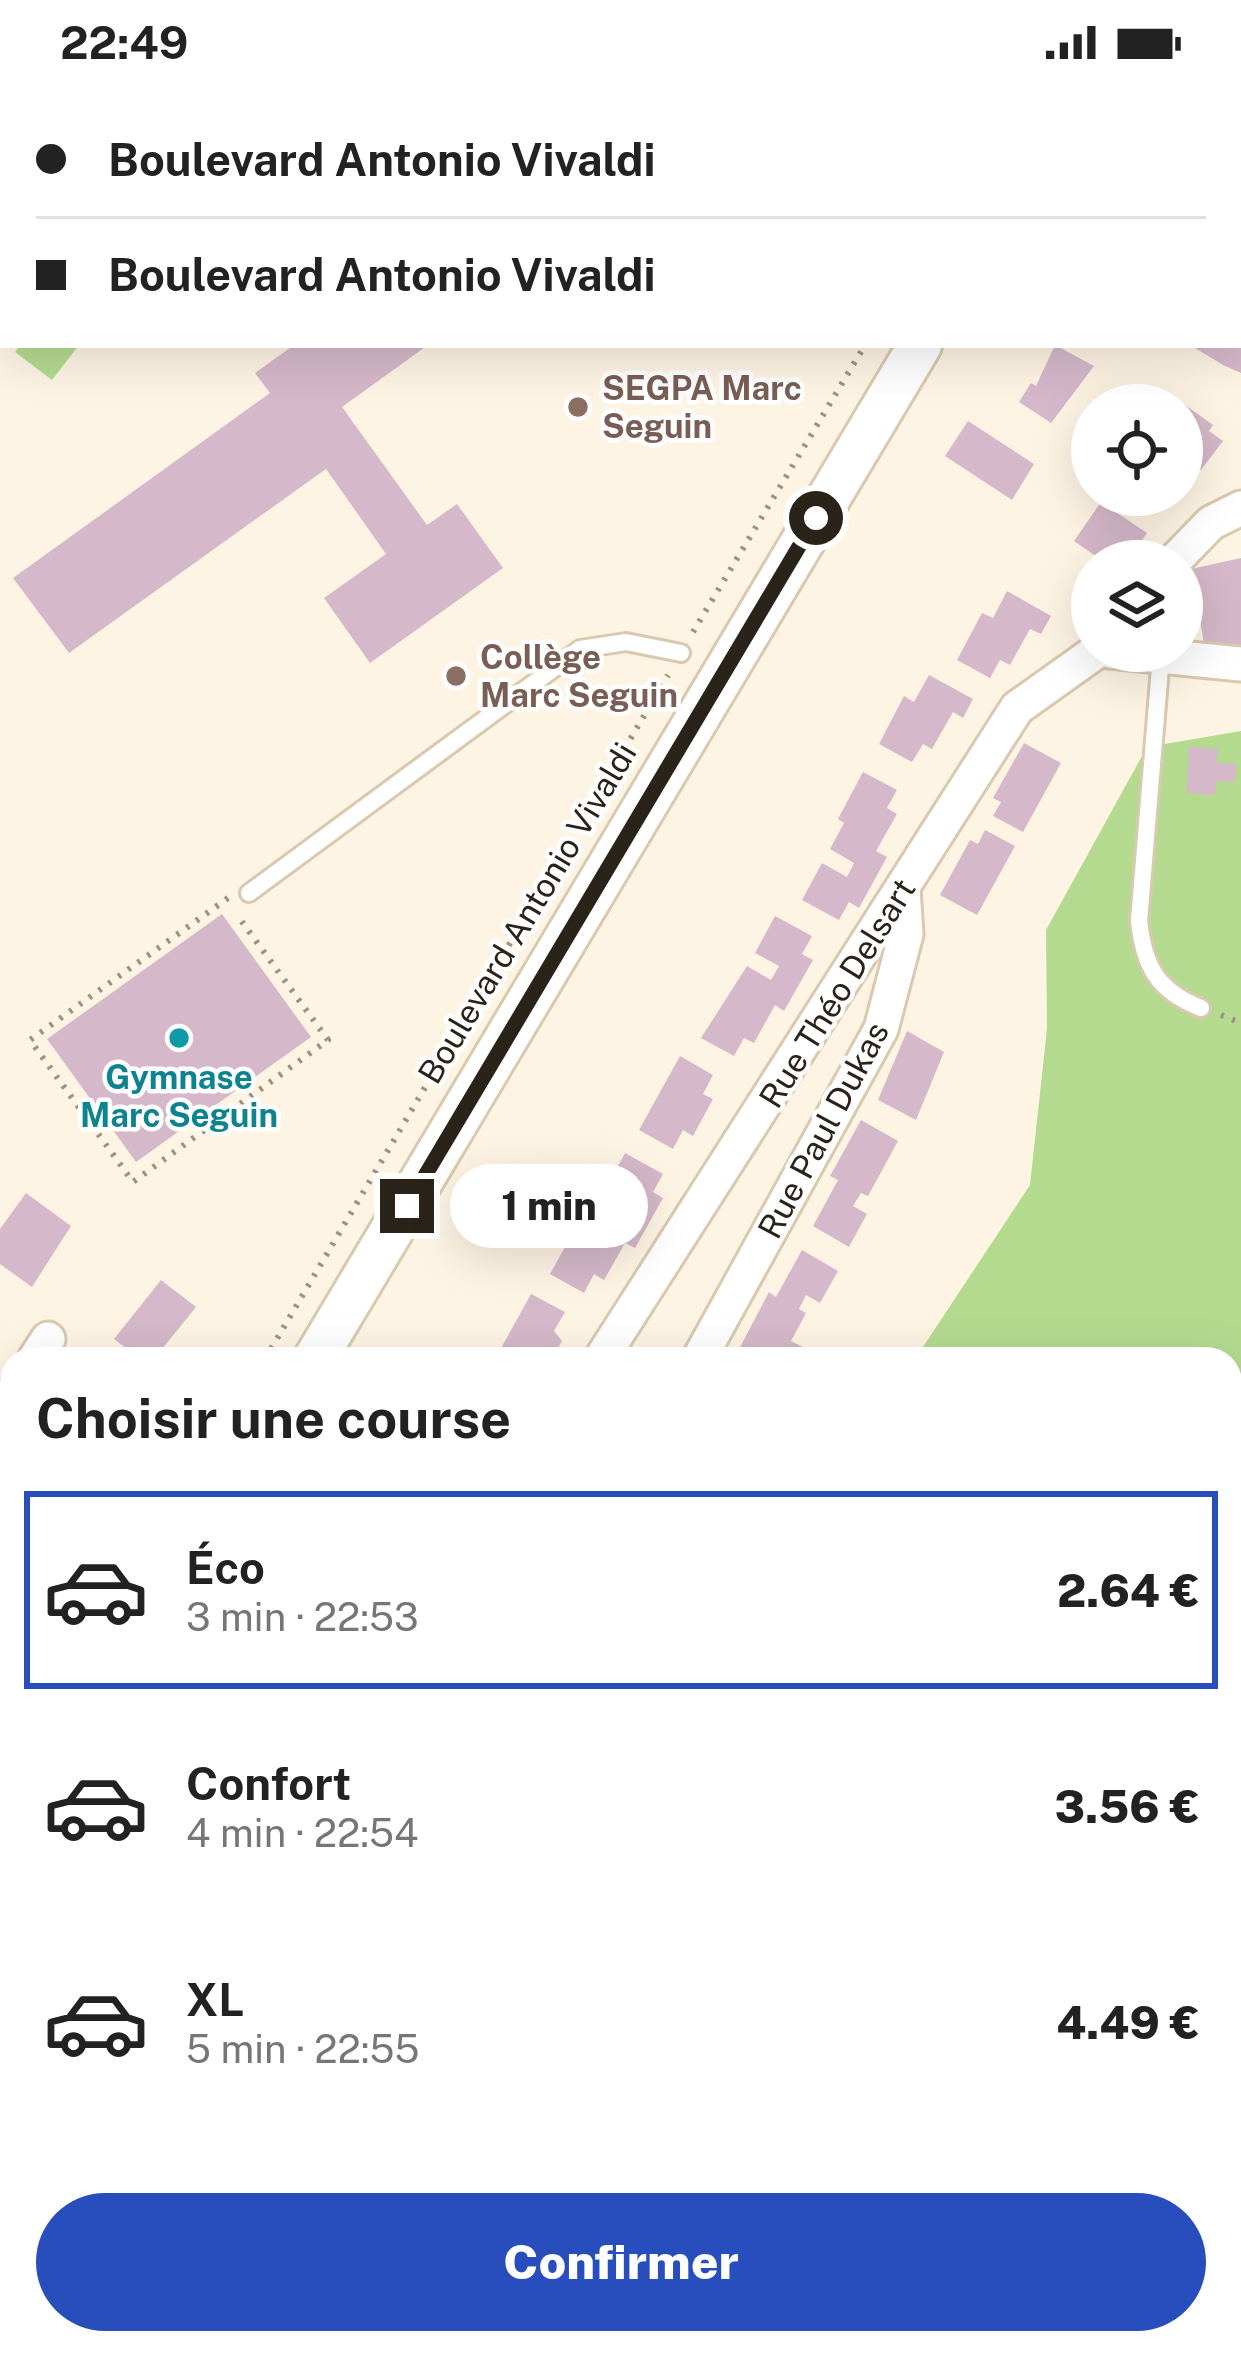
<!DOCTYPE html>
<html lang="fr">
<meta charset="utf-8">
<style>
:root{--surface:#fff;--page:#f6f6f6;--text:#222;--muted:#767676;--line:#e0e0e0;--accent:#284dbc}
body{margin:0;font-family:"Public Sans",sans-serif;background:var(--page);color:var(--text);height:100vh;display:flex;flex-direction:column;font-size:45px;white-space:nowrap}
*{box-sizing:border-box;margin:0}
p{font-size:39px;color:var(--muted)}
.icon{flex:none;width:66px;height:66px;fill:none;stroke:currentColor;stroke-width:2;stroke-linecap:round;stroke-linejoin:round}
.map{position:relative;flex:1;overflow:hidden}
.side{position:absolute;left:0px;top:1263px;width:1242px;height:1008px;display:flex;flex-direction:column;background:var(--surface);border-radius:36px 36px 0 0;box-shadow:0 12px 48px #0002}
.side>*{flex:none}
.hud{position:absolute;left:0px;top:0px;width:1242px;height:264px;box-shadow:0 12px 48px #0002;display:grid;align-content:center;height:264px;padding:0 36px;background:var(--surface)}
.fabs{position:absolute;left:1071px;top:300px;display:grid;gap:24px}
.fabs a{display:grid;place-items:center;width:132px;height:132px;border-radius:50%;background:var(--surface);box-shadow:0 12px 48px #0002;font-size:60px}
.end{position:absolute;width:54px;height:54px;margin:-27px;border:15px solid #292319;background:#fff;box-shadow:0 0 0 6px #fff}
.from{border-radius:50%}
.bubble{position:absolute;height:84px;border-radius:42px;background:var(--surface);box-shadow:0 12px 48px #0002;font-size:39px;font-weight:800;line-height:84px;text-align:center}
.hud b{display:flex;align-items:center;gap:42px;height:114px;font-size:45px}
.hud b+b{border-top:3px solid var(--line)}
.hud i{width:30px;height:30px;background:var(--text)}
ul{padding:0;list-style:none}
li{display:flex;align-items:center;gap:36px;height:198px;margin:0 24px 18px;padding:0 12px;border:6px solid transparent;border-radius:0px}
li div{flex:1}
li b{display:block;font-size:45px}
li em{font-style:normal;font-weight:800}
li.on{border-color:var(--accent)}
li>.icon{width:108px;height:108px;stroke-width:1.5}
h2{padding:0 36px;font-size:54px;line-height:144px}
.primary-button{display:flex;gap:24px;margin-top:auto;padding:24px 36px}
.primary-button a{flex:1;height:138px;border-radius:72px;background:var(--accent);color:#fff;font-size:48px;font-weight:800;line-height:138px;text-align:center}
.status{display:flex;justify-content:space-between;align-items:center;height:84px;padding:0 60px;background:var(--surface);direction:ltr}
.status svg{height:33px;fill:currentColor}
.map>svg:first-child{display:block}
</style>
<div class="status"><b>22:49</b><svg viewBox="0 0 49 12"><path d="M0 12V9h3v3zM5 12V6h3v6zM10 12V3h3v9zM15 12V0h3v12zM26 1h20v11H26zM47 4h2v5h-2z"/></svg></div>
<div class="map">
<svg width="1241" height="2271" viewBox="0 0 1241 2271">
<rect width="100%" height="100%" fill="#fef4e4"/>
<!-- green -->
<g fill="#b4da90">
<path d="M20 261H79L52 296 15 268Z"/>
<path d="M1241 647V1617L1230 1614V1275H915L1030 1101 1047 945 1046 846 1147 663Z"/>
<path d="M1241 1765V2271H1079L1081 2259H1230V1787Z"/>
</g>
<!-- building -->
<g fill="#d5b8c9">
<path d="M294 261H428L342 323 427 441 457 420 503 484 370 579 324 514 386 470 326 385 69 569 13 494 270 309 255 289Z"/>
<path d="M1055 261 1094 282 1051 339 1019 318 1031 299 1036 302Z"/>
<path d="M1190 261H1241V289L1223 281Z"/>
<path d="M1174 313 1213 341 1209 347 1223 357 1201 386 1182 372V321H1168Z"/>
<path d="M968 337 1034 380 1012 416 945 372Z"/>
<path d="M1101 418 1147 449 1128 477H1103L1074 457Z"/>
<path d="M1241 474V570L1205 565 1191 485Z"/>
<path d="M1007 507 1051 532 1041 550 1030 545 1010 581 1000 576 990 594 957 576 982 529 993 534Z"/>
<path d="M929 591 973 615 963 634 953 628 932 665 923 660 912 678 879 660 904 612 914 618Z"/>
<path d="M1024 659 1061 679 1023 748 993 732 1001 718 993 714Z"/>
<path d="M1189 663 1218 665 1217 679 1236 680 1235 698 1216 697 1215 711 1187 709Z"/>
<path d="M863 688 897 706 887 724 897 730 876 767 887 773 859 824 849 818 839 836 802 816 822 779 847 793 854 779 830 765 844 739 838 735Z"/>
<path d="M985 746 1015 762 977 831 940 811 970 756 978 760Z"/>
<path d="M222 830 311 953 136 1078 47 955Z"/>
<path d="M775 832 812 852 802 870 813 876 784 927 775 921 754 959 744 954 734 972 701 954 747 882 771 896 779 882 755 869Z"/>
<path d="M907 947 944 968 916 1036 878 1016Z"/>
<path d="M680 972 713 991 703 1010 713 1015 693 1052 683 1046 673 1065 639 1046Z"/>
<path d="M861 1036 898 1057 868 1112 861 1109 853 1122 867 1130 849 1163 813 1142 838 1096 830 1092Z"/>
<path d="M625 1069 663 1090 653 1108 663 1114 635 1164 625 1159 604 1196 594 1190 584 1209 550 1190 576 1143 583 1146 597 1120 622 1134 630 1120 605 1106Z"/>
<path d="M26 1109 71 1142 32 1203 0 1180V1145Z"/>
<path d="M802 1166 838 1187 820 1219 806 1211 799 1225 806 1229 791 1257 807 1265 802 1275H758L739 1265 769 1208 776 1213Z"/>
<path d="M161 1196 196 1223 154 1275H140L114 1255Z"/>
<path d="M531 1210 565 1228 554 1247 562 1257 552 1275H495Z"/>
<path d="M0 1413 12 1421V1464L0 1481Z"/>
<path d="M49 2259H107L98 2271H40Z"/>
<path d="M243 2259H300L292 2271H234Z"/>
<path d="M432 2259 447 2271H424Z"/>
<path d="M912 2259H948L941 2271Z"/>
</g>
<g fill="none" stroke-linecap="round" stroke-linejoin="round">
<defs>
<g id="service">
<path d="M1161 572 1139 837C1144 882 1157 907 1201 924"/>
<path d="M249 809 580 565 626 558 681 569"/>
</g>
<g id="minor">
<path d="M1174 477 1211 439 1241 424"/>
<path d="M1110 567 1241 580"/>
<path d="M35 1275 48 1255"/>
<path d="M601 1275 1017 624 1097 567"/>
<path d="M699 1275 881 945 906 850 903 804"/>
<path d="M0 1327 12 1309"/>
<path d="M0 2218 12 2164"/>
<path d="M184 2271 187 2259"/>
<path d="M808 2271 812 2259"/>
</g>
<g id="tertiary">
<path d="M1027 0V3"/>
<path d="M1071 3 1072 0"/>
<path d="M315 1275 920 261"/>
<path d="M0 1906 12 1876"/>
</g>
<path id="secondary" d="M0 15 3 11"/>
</defs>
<!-- service casing -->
<use href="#service" stroke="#d9c9af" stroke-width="22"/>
<!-- minor casing -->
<use href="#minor" stroke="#d9c9af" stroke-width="39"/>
<!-- tertiary casing -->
<use href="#tertiary" stroke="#d9c9af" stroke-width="48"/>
<!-- secondary casing -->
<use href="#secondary" stroke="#d9c9af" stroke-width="54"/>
<!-- path -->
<g stroke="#9a9285" stroke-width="6" stroke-dasharray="3 9" stroke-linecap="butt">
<path d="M693 548 865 261"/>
<path d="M228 814 30 956 133 1098 328 956 237 831"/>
<path d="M1221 931 1241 939"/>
<path d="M265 1275 668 591"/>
<path d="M1230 1472 1241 1503"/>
<path d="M0 1786 12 1752"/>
<path d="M1230 1819 1241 1794"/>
<path d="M0 2016 12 2024"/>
<path d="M1100 2271 1102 2259"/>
</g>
<!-- service -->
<use href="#service" stroke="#fff" stroke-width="16"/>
<!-- minor -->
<use href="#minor" stroke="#fff" stroke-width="33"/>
<!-- tertiary -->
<use href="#tertiary" stroke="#fff" stroke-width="42"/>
<!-- secondary -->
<use href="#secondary" stroke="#fff" stroke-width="48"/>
</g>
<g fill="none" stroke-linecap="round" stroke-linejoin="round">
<!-- route -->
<path stroke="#292319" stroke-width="15" d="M407 1122 816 434"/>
</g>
<!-- markers -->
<g fill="#8d6e63" stroke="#fff" stroke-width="4.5">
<circle cx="578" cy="323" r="12"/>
<circle cx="456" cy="592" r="12"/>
</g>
<circle fill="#0f9aa8" stroke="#fff" stroke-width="4.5" cx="179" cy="954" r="12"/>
<g text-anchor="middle" stroke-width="9" stroke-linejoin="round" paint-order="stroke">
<!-- education labels -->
<g font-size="33" font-weight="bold" fill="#785e54" stroke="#fff" text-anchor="start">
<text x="602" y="316">SEGPA Marc<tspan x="602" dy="38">Seguin</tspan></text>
<text x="480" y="585">Collège<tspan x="480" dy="38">Marc Seguin</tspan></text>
</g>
<!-- street labels -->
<g font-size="33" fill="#292319" stroke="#fff">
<text transform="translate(527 829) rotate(-59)" y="12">Boulevard Antonio Vivaldi</text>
<text transform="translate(837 909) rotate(-58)" y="12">Rue Théo Delsart</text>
<text transform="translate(823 1046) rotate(-62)" y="12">Rue Paul Dukas</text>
</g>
<!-- culture labels -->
<g font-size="33" font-weight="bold" fill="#0d838f" stroke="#fff">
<text x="179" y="1005">Gymnase<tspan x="179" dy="38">Marc Seguin</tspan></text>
</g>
</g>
</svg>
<div class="fabs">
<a><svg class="icon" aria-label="locate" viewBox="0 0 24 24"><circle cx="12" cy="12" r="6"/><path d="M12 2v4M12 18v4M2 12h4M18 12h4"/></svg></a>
<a><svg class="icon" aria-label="layers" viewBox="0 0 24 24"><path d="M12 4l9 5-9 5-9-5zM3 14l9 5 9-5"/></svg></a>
</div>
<i class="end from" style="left:816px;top:434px"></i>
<i class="end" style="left:407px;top:1122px"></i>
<div class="bubble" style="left:450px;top:1080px;width:198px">1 min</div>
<div class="hud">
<b><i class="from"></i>Boulevard Antonio Vivaldi</b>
<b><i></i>Boulevard Antonio Vivaldi</b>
</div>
<section class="side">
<h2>Choisir une course</h2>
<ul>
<li class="on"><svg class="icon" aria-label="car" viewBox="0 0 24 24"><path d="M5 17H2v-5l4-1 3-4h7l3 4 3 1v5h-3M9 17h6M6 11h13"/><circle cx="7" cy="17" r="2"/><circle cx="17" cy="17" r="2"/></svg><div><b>Éco</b><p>3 min · 22:53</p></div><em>2.64 €</em></li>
<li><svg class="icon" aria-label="car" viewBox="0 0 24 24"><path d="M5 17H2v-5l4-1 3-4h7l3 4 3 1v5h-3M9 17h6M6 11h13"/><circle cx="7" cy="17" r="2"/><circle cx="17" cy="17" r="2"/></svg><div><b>Confort</b><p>4 min · 22:54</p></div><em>3.56 €</em></li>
<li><svg class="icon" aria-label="car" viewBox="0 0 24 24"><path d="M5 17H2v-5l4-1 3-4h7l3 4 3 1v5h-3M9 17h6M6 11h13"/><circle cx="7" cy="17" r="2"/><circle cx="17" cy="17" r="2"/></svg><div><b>XL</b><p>5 min · 22:55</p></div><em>4.49 €</em></li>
</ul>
<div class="primary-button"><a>Confirmer</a></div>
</section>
</div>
